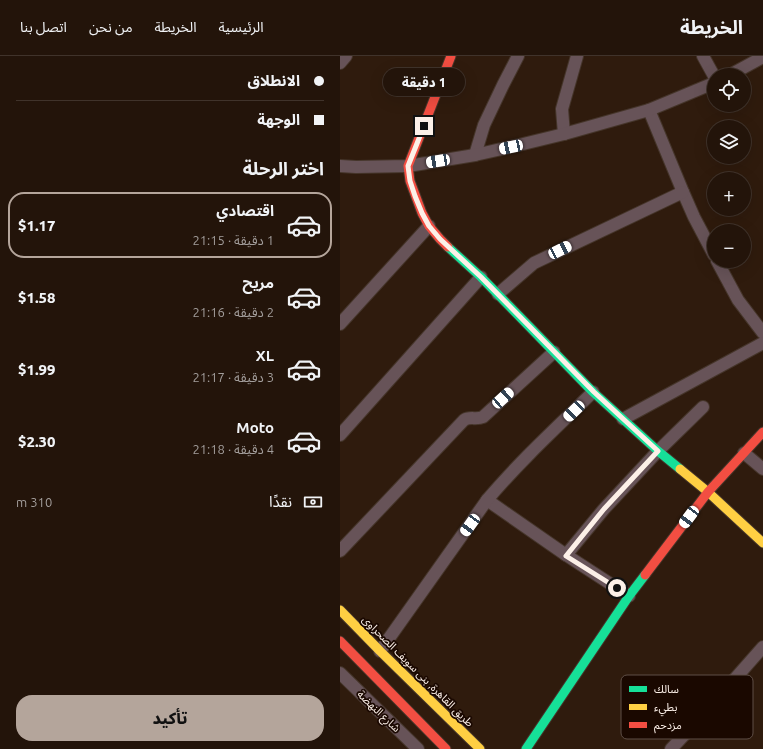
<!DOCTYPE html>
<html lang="ar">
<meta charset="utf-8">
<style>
:root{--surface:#23140a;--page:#2b1d13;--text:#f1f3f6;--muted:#a39e9c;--line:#40332b;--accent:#b4a59b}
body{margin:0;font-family:Ubuntu,"Noto Sans Arabic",sans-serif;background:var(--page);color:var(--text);direction:rtl;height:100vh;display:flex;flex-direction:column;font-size:15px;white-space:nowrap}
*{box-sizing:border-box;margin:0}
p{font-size:13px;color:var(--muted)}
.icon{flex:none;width:22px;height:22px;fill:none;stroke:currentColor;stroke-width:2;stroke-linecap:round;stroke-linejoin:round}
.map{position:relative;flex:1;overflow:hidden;direction:ltr}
.panel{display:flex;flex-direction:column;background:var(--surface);width:340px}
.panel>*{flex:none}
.guide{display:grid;align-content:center;height:88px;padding:0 16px;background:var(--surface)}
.tools{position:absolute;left:367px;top:12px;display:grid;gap:8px}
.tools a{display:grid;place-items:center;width:44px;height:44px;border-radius:50%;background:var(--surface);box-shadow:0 4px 16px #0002,0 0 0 1px var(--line);font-size:20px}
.end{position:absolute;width:18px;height:18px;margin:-9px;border:5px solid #fcf0e8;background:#111;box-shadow:0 0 0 2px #111}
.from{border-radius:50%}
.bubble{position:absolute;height:28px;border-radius:14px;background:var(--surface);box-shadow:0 4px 16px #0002,0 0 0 1px var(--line);font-size:13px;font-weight:800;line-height:28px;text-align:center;direction:rtl}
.car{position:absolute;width:12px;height:24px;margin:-12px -6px;border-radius:5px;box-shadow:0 0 3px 1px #0007;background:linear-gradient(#fff 24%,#345 0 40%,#fff 0 76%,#345 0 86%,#fff 0)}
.guide b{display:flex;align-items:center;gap:14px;height:38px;font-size:15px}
.guide b+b{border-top:1px solid var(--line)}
.guide i{width:10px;height:10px;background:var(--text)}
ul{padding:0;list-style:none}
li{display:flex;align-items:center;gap:12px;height:66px;margin:0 8px 6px;padding:0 8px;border:2px solid transparent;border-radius:16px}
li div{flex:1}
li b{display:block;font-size:15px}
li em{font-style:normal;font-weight:800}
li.active{border-color:var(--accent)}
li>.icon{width:36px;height:36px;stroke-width:1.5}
h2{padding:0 16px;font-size:18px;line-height:48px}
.pay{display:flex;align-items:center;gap:10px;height:44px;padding:0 16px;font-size:15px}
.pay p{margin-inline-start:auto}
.action{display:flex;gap:8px;margin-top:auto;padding:8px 16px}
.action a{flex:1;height:46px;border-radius:16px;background:var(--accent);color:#111;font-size:16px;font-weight:800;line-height:46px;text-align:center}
header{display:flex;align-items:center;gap:24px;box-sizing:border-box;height:56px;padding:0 20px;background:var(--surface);border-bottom:1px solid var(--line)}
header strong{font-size:19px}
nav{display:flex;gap:22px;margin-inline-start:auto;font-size:14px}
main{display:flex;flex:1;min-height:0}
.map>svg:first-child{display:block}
</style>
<header>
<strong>الخريطة</strong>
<nav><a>الرئيسية</a><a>الخريطة</a><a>من نحن</a><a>اتصل بنا</a></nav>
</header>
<main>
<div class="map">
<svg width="423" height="693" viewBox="0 0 423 693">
<rect width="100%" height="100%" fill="#2f1b0d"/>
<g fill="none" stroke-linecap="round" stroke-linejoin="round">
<defs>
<g id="street">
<path d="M363 0 374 20"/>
<path d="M0 7 6 0"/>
<path d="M390 19 423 1"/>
<path d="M309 54 343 136 354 161 374 199"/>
<path d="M224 78 222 53 237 0"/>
<path d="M135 99 144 69 163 29 178 0"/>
<path d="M0 110 16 111 68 110 135 99 183 88 224 78 309 54 374 27"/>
<path d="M377 205 398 244 423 277"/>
<path d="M158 238 194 207 343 136"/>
<path d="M0 268 89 170"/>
<path d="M283 363 423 287"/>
<path d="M0 379 141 221"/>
<path d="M404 397 423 413"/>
<path d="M147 444 226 499 289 540"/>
<path d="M0 495 124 364C130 360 136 364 143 361L214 296"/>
<path d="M226 499 264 453 318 395 363 351"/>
<path d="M40 595 147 444C180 405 217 371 253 336"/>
<path d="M0 617 78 693"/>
<path d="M331 693 363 659 423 591"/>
</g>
<g id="fast">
<path d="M108 191 141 221 253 336 318 395 340 413"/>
<path d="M186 693 289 540 305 519"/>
</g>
<g id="slow">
<path d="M340 413 368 436 423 487"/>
<path d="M0 554 40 595 140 693"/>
</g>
<g id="jam">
<path d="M108 191 100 183 89 170 82 157 70 125 68 110 111 0"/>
<path d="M305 519 368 436 423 376"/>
<path d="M0 585 106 693"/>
</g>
</defs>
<!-- street casing -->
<use href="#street" stroke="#45352a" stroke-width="14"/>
<!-- fast casing -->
<use href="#fast" stroke="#45352a" stroke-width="11"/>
<!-- slow casing -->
<use href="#slow" stroke="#45352a" stroke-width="11"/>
<!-- jam casing -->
<use href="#jam" stroke="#45352a" stroke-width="11"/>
<!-- street -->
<use href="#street" stroke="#675358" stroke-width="12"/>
<!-- fast -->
<use href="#fast" stroke="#16e098" stroke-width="9"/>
<!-- slow -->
<use href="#slow" stroke="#ffcf43" stroke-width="9"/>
<!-- jam -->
<use href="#jam" stroke="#f24e42" stroke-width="9"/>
</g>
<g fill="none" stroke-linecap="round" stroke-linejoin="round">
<!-- route -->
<path stroke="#fcf0e8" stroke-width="5" d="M84 70 68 110 70 125 75 140 82 157 89 170 100 183 141 221 254 336 318 395 264 453 226 500 277 532"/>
</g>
<g text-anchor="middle" stroke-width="3.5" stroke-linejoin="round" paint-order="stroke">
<!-- street labels -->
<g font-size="11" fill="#fcf0e8" stroke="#1a0800">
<text transform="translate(78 615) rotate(45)" y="4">طريق القاهرة, بنى سويف الصحراوى</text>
<text transform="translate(39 655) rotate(44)" y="4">شارع النهضة</text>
</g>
</g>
<!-- legend -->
<rect x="281" y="619" width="132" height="64" rx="6" fill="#1a0800" stroke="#5e4e46" stroke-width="1"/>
<rect x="289" y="630" width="18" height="6" fill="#16e098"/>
<rect x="289" y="648" width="18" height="6" fill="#ffcf43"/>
<rect x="289" y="666" width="18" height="6" fill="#f24e42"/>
<g font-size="11" fill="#fcf0e8">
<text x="314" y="637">سالك</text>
<text x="314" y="655">بطيء</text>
<text x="314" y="673">مزدحم</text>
</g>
</svg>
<div class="tools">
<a><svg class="icon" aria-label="locate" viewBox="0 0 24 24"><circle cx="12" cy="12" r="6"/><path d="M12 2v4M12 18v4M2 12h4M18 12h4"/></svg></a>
<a><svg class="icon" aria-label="layers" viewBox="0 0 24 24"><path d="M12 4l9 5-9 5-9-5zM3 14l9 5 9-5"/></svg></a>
<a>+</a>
<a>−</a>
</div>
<i class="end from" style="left:277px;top:532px"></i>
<i class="end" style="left:84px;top:70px"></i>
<div class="bubble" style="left:43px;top:12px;width:82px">1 دقيقة</div>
<i class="car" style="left:171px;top:91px;rotate:258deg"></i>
<i class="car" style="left:98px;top:105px;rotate:261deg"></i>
<i class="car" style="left:220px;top:194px;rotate:64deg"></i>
<i class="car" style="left:163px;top:342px;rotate:48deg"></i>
<i class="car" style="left:234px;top:355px;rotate:226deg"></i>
<i class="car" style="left:349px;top:461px;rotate:217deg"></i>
<i class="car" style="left:130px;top:469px;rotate:216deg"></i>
</div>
<section class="panel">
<div class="guide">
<b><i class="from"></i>الانطلاق</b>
<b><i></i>الوجهة</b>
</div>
<h2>اختر الرحلة</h2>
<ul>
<li class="active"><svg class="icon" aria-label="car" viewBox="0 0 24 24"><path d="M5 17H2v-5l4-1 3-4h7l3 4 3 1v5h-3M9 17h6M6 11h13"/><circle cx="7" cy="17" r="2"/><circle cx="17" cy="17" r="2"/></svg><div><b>اقتصادي</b><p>1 دقيقة · 21:15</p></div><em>$1.17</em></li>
<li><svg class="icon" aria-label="car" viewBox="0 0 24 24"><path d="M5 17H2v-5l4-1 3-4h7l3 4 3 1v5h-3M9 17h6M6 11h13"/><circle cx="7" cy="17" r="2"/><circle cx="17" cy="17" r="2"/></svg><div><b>مريح</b><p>2 دقيقة · 21:16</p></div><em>$1.58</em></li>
<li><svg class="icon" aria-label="car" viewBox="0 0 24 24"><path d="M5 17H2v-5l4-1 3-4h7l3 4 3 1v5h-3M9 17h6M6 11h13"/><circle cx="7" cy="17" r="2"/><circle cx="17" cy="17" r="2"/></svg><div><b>XL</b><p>3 دقيقة · 21:17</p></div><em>$1.99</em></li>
<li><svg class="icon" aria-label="car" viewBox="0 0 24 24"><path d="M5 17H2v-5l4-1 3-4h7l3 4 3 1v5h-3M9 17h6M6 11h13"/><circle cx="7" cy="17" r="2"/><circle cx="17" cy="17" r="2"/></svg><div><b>Moto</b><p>4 دقيقة · 21:18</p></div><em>$2.30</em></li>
</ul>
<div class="pay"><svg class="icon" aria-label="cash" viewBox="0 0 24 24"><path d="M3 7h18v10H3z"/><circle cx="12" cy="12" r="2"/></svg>نقدًا<p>310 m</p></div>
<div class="action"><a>تأكيد</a></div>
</section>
</main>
